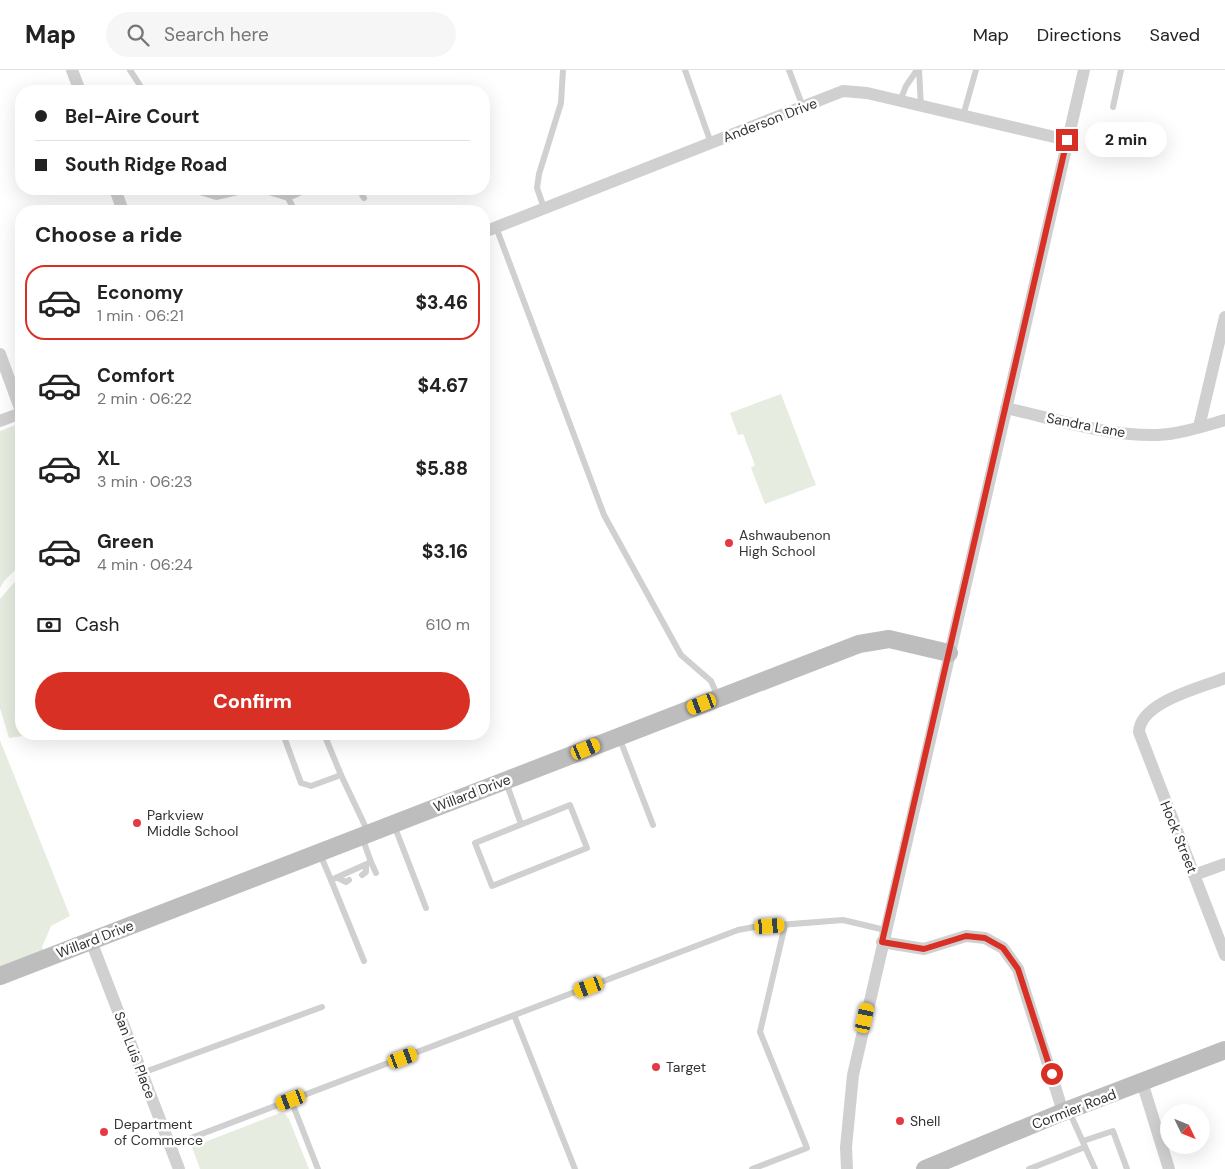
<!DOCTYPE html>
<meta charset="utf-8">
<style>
:root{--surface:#fff;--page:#f6f6f6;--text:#222;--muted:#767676;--line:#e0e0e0;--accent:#d93025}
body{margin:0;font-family:"DM Sans",sans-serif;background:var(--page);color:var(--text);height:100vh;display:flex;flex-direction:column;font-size:19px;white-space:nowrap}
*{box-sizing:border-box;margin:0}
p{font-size:16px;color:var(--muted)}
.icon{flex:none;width:28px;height:28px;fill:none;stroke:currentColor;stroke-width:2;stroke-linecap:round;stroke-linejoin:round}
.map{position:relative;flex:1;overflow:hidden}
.drawer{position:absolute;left:15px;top:135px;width:475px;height:535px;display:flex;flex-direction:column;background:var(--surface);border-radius:20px;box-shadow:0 5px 20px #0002}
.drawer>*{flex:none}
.guide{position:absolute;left:15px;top:15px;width:475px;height:110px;border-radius:20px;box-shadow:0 5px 20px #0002;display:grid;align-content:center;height:110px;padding:0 20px;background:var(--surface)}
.needle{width:32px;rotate:133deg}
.controls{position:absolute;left:1160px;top:1034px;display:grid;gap:10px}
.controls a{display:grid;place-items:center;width:50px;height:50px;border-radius:50%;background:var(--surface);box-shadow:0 5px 20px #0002;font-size:25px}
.end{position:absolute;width:22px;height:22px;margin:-11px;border:6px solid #d93025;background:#fff;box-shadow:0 0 0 2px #fff}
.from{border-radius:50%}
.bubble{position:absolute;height:35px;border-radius:18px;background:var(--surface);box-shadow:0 5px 20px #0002;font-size:16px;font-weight:800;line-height:35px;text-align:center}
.car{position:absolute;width:15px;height:30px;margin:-15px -8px;border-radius:6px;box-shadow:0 0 4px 1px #0007;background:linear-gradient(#f5c518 24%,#345 0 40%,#f5c518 0 76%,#345 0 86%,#f5c518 0)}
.guide b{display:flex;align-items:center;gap:18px;height:48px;font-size:19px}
.guide b+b{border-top:1px solid var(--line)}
.guide i{width:12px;height:12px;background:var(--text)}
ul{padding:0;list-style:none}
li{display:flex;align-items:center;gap:15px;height:75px;margin:0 10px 8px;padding:0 10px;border:2px solid transparent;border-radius:20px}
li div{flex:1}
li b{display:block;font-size:19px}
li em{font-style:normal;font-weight:800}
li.active{border-color:var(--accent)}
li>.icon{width:45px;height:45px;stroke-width:1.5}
h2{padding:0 20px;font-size:22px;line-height:60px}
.pay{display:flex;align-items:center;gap:12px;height:55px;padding:0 20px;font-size:19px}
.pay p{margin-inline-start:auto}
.cta{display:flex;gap:10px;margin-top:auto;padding:10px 20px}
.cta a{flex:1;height:58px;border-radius:30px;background:var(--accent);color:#fff;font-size:20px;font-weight:800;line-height:58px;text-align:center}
header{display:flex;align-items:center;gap:30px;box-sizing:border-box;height:70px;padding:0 25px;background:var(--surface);border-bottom:1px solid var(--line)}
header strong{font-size:24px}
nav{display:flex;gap:28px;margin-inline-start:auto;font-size:18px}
.search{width:350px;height:45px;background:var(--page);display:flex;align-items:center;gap:12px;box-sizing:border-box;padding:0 18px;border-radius:28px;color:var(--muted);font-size:19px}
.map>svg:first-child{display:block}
</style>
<header>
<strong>Map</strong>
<div class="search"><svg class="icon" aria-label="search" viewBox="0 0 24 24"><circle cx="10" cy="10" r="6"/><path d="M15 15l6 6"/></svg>Search here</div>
<nav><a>Map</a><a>Directions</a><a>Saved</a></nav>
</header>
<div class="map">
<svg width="1225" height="1099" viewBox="0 0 1225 1099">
<rect width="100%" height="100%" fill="#fff"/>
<!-- green -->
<g fill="#e6ecdf">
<path d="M781 324 816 415 765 434 751 398 755 395 743 364 738 365 730 343Z"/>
<path d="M21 353V494L4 511 0 518V361Z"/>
<path d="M21 506V664H36L9 668 0 638V529L11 516Z"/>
<path d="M0 670 70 846 51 856 42 877 46 888 0 906Z"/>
<path d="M280 1043 285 1044 289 1049 309 1099H200L192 1077Z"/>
</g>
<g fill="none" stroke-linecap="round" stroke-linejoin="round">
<!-- lane -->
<g stroke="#d0d0d0" stroke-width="6">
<path d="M130 0 141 17 138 21"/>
<path d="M685 0 711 73"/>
<path d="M789 0 803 37"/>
<path d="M919 0 921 36"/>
<path d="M900 31 906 16 917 0"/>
<path d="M1113 37 1121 0"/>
<path d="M963 46 976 0"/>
<path d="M192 119 193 120 216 127 251 119"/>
<path d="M259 119 288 128 295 141"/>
<path d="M359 119 364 128"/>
<path d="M288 128 308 119"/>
<path d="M544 138 537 118 539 104 561 33 563 0"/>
<path d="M496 157 604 445 681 585 711 611 718 627"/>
<path d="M283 664 301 713 311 716 341 705"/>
<path d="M324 664 341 705 368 762"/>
<path d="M619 667 653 755"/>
<path d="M506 712 521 754"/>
<path d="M570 735 587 778 492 816 475 773Z"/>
<path d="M394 755 426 838"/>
<path d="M320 784 331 810 371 792 362 767"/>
<path d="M371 792 376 803"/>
<path d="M362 805 366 802V795"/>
<path d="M338 808 346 812 349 810"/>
<path d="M331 810 364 891"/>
<path d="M514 945 575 1099"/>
<path d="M142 1003 322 937"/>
<path d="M291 1030 318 1099"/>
<path d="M1069 1041 1095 1099"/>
<path d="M1083 1071 1113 1061 1127 1099"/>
<path d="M170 1076 738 860 754 857 843 850 885 860"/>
<path d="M752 1099 807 1078 760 962 785 855"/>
<path d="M1029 1099 1085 1077"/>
</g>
<!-- street -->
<g stroke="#d0d0d0" stroke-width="12">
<path d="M72 0 80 21"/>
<path d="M115 119 123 141"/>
<path d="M484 162 843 21 867 23 1067 70"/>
<path d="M0 284 21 341"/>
<path d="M1006 338C1055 349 1106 366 1157 365 1180 364 1204 356 1225 350"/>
<path d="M0 351 21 343"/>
<path d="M1199 357 1225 247"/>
<path d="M1225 608C1200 618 1140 632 1139 662L1225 885"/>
<path d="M1194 805 1225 794"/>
<path d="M91 871 179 1099"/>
<path d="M882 872 924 879 966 866 985 868 1003 878 1018 899 1063 1042"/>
<path d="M1142 1012 1169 1099"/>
<path d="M847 1099 846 1077 853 1005 1084 0"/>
</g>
<!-- secondary -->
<g stroke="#bdbdbd" stroke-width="18">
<path d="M0 906 859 574 889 569 949 583"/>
<path d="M925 1099 1063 1042 1225 980"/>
</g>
</g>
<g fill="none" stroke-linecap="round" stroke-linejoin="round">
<!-- route -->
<path stroke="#d93025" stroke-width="6" d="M1052 1004 1018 899 1003 878 985 868 966 866 924 879 882 872 1067 70"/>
</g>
<!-- markers -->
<g fill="#e63946" stroke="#fff" stroke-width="2">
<circle cx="729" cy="473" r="5"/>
<circle cx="137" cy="753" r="5"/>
<circle cx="656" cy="997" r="5"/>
<circle cx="900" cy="1051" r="5"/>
<circle cx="104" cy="1062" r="5"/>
</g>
<g text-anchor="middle" stroke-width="5" stroke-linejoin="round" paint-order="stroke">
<!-- street labels -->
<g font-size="14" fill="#333" stroke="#fff">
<text transform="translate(770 50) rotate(-21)" y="5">Anderson Drive</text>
<text transform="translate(1086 355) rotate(11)" y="5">Sandra Lane</text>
<text transform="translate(472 723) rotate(-21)" y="5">Willard Drive</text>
<text transform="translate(1179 767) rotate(68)" y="5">Hock Street</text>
<text transform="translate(95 869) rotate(-21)" y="5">Willard Drive</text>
<text transform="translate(135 985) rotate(69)" y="5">San Luis Place</text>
<text transform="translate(1074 1039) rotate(-21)" y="5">Cormier Road</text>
</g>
<!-- poi labels -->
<g font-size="14" fill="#333" stroke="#fff" text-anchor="start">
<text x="739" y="470">Ashwaubenon<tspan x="739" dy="16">High School</tspan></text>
<text x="147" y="750">Parkview<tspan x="147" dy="16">Middle School</tspan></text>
<text x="666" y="1002">Target</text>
<text x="910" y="1056">Shell</text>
<text x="114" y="1059">Department<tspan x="114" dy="16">of Commerce</tspan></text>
</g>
</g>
</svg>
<div class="controls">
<a><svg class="needle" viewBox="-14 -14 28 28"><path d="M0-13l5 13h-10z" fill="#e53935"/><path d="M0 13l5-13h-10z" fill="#767676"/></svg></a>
</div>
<i class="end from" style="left:1052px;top:1004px"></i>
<i class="end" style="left:1067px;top:70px"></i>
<div class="bubble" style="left:1085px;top:52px;width:82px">2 min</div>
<i class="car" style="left:702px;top:634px;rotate:249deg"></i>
<i class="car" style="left:586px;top:679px;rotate:68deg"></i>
<i class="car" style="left:770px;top:856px;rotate:86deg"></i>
<i class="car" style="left:589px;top:917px;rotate:249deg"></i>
<i class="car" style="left:865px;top:948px;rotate:12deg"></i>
<i class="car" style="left:403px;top:988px;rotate:69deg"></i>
<i class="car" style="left:291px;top:1030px;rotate:249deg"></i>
<div class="guide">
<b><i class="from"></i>Bel-Aire Court</b>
<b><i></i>South Ridge Road</b>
</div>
<section class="drawer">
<h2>Choose a ride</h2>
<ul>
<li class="active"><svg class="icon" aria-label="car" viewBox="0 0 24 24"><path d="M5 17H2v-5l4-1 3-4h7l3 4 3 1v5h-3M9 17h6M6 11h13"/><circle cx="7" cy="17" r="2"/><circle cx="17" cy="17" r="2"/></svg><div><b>Economy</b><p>1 min · 06:21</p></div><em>$3.46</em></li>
<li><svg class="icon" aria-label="car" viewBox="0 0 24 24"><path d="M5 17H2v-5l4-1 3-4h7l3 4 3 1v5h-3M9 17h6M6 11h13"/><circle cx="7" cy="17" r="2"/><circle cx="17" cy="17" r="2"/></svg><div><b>Comfort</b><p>2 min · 06:22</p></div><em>$4.67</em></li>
<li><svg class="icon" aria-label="car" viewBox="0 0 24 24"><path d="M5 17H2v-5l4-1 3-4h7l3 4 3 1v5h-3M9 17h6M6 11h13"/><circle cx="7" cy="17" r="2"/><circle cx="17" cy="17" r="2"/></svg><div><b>XL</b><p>3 min · 06:23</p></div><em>$5.88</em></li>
<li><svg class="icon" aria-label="car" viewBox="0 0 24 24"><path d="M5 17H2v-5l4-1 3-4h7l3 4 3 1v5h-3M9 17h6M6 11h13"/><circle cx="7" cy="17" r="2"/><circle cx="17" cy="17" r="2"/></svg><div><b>Green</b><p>4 min · 06:24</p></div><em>$3.16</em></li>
</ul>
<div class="pay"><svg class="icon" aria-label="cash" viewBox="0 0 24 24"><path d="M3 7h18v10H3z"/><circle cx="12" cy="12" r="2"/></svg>Cash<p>610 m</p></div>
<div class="cta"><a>Confirm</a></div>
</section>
</div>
